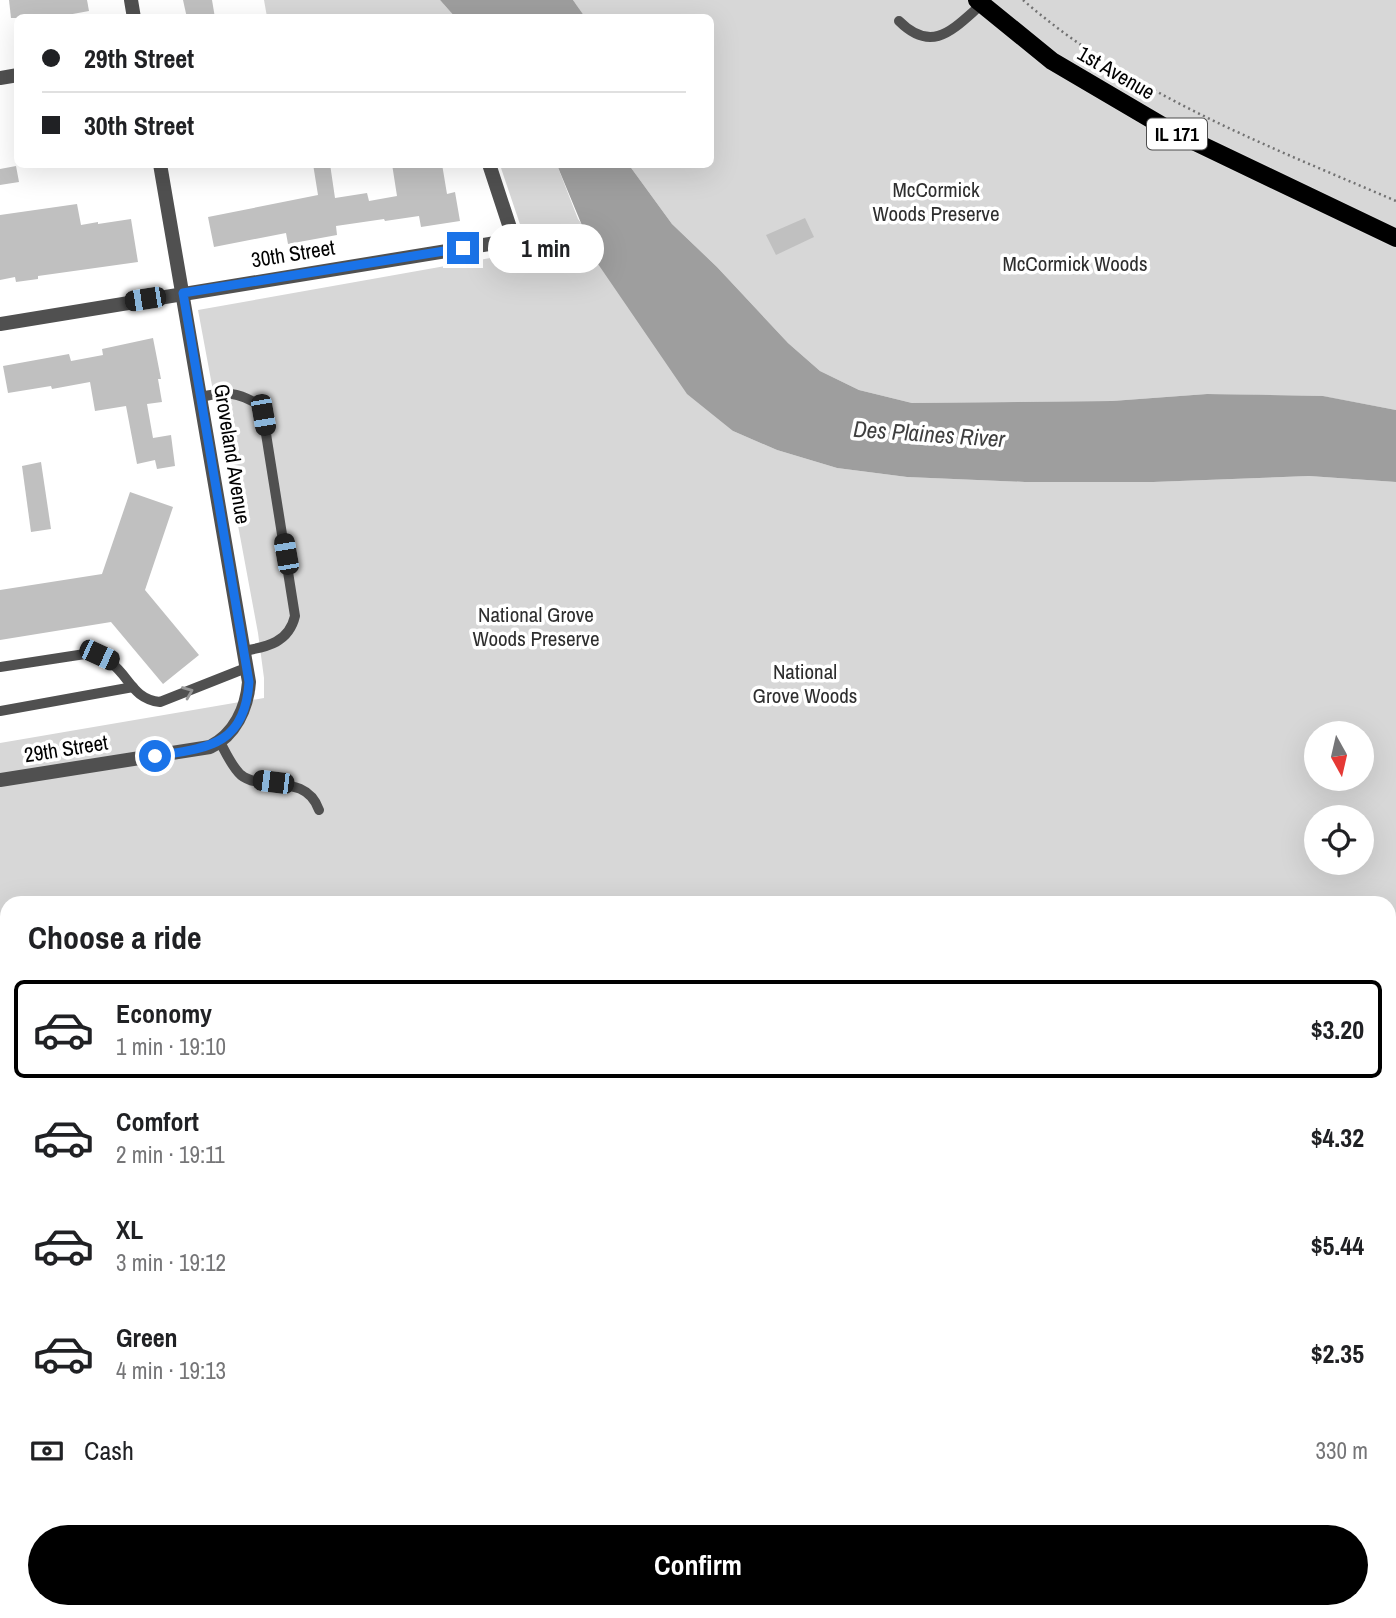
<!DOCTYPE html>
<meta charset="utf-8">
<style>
:root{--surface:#fff;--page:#f6f6f6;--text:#202124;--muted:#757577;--line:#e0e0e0;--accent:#000}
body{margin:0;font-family:"Archivo Narrow",sans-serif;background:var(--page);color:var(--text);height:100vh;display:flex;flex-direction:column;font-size:26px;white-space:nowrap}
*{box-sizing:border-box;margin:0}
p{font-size:23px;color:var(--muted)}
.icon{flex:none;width:38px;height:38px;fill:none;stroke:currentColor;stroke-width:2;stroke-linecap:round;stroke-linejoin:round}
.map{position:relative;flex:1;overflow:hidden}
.panel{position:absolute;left:0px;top:896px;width:1396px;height:723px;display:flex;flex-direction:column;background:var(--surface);border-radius:21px 21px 0 0;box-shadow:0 7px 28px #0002}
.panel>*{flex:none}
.banner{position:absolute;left:14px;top:14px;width:700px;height:154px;border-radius:10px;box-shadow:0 7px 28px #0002;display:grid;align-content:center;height:154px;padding:0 28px;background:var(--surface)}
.needle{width:46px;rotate:172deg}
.tools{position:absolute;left:1304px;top:721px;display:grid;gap:14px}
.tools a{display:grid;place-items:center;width:70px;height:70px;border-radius:50%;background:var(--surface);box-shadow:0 7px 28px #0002;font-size:35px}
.end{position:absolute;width:32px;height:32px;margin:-16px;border:9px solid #1a73e8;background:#fff;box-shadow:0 0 0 4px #fff}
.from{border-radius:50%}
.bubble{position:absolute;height:49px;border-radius:24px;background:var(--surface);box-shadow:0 7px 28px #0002;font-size:23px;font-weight:700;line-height:49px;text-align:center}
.car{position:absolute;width:21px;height:42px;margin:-21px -10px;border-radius:9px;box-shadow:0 0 5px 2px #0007;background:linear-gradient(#222 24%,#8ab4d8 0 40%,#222 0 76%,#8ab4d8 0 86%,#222 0)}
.banner b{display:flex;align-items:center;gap:24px;height:66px;font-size:26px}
.banner b+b{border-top:2px solid var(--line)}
.banner i{width:18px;height:18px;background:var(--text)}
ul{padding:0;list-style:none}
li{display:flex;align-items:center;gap:21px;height:98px;margin:0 14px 10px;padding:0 14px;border:4px solid transparent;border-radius:10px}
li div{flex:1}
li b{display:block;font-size:26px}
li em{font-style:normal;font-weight:700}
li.selected{border-color:var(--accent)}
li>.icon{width:63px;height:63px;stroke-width:1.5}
h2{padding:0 28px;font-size:32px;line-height:84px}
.pay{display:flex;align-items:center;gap:18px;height:77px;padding:0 28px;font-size:26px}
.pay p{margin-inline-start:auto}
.button{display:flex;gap:14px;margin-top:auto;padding:14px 28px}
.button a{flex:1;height:80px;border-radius:42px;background:var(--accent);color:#fff;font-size:28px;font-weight:700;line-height:80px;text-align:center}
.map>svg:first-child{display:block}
</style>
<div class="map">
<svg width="1396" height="1618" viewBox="0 0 1396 1618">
<rect width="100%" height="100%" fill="#fff"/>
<!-- green -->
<g fill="#d7d7d7" fill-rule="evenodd">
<path d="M264 0H440L455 17H267Z"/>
<path d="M573 0H1396V410L1322 396 1207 394 1112 401 912 403 859 390 820 371 788 343 717 267 672 224 629 165 710 164V18L585 17Z"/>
<path d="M500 165H557L578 219 733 431 777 450 837 468 907 477 1025 482H1153L1309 476 1396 482V1324L1390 1329V903H7V1554L0 1555V743L264 698V678L258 633 198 310 529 251ZM1316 733H1362V779H1316ZM1316 817H1362V863H1316Z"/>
<path d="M1396 1437V1618H1225L1230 1612H1390V1443Z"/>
<path d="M886 1612H1108L1104 1618H885Z"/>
</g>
<!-- water -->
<g fill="#9e9e9e">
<path d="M440 0H573L585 17H455Z"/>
<path d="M557 165H629L672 224 717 267 788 343 820 371 859 390 912 403 1112 401 1207 394 1323 396 1396 410V482L1309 476 1153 482H1025L907 477 837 468 777 450 733 431 687 394 598 264Z"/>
<path d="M1396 1324V1437L1390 1443V1329Z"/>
<path d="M1108 1612H1230L1225 1618H1104Z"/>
</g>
<!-- building -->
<g fill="#c0c0c0">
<path d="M9 0H87L89 11 51 18H11Z"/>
<path d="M183 0H212L215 18H187Z"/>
<path d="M313 164H330L335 198 367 193 369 201 397 196 392 164H442L447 194 455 192 460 221 421 227 419 216 385 221 384 219 336 226 337 235 288 244 286 233 214 247 208 217 318 195Z"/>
<path d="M16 166 19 182 0 185V169Z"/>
<path d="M77 204 81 225 98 222V224L131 219 138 262 38 276V279L16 282 15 277 0 280V215Z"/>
<path d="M805 218 814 237 776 255 766 235Z"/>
<path d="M153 338 161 379H158L162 402 147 404 153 438 171 435 175 466 157 469 155 460 137 464 126 406 95 411 90 382 52 389 51 386 8 393 3 366 69 354 71 361 103 355 102 349Z"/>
<path d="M41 462 51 529 31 532 22 466Z"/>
<path d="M130 492 173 507 145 590 199 655 163 684 111 622 0 640V590L102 574Z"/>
</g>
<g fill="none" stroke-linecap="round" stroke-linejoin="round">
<defs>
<path id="primary" d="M977 0 1052 61 1166 128 1396 238"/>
</defs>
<!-- primary casing -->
<use href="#primary" stroke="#dbdbdb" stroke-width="20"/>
<!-- path -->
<g stroke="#727272" stroke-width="2.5" stroke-dasharray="2 3.5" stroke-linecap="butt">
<path d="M1023 0C1131 94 1266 145 1396 201"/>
<path d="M883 1617 892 1612"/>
</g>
<!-- lane -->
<g stroke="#505050" stroke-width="10">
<path d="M899 21C933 55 954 28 982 4"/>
<path d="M201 397C225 391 238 392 259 405L263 415 295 616C289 642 268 647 243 651"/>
<path d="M0 667 85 654C130 658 123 698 160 702L246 668"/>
<path d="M0 711 133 687"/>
<path d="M220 742C226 753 232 767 241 775 262 792 306 772 319 810"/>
<path d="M869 1618V1612"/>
</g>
<!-- street -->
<g stroke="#505050" stroke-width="14">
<path d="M131 0 134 18"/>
<path d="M0 78 18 75"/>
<path d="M0 324 514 240 489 164"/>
<path d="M0 780 210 747C235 735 247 708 249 682L160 164"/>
<path d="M0 1143 7 1141"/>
<path d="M0 1562 7 1560"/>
</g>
<!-- primary -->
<use href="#primary" stroke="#000" stroke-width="18"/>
</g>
<!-- one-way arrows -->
<defs><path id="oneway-chevron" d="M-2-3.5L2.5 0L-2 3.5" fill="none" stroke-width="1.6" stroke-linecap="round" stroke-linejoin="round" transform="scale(1.75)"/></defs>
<use stroke="#969696" href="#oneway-chevron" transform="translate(188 692) rotate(-22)"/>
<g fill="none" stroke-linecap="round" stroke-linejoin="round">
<!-- route -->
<path stroke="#1a73e8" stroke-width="9" d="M155 756C207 748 245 746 249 682L183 293 463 248"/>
</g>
<g text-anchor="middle" stroke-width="7" stroke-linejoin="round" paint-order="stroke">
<!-- shield labels -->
<rect fill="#fff" stroke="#4c4c4c" stroke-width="2" x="1147" y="118.5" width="60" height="31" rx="5"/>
<g font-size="19" font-weight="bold" fill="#000">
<text x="1177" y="141">IL 171</text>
</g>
<!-- street labels -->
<g font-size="21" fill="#000" stroke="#fff">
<text transform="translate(1116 73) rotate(30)" y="7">1st Avenue</text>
<text transform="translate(293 254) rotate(-9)" y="7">30th Street</text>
<text transform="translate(232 454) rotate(81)" y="7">Groveland Avenue</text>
<text transform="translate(66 749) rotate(-9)" y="7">29th Street</text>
</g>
<!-- park labels -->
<g font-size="21" fill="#2e2e2e" stroke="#fff">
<text x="936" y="197">McCormick<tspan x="936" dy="24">Woods Preserve</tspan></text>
<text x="1075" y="271">McCormick Woods</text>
<text x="536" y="622">National Grove<tspan x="536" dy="24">Woods Preserve</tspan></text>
<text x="805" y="679">National<tspan x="805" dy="24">Grove Woods</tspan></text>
</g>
<!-- water labels -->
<g font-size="23" font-style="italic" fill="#3f3f3f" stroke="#fff">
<text transform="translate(929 434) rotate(4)" y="8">Des Plaines River</text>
</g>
</g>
</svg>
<div class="tools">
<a><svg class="needle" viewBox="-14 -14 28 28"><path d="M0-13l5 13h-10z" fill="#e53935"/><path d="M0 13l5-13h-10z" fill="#757577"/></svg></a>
<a><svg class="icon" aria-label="locate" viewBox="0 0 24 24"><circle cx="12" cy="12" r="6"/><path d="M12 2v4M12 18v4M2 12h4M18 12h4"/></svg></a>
</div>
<i class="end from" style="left:155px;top:756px"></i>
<i class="end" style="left:463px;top:248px"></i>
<div class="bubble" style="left:488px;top:224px;width:116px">1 min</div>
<i class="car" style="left:145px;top:299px;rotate:261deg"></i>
<i class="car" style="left:263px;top:415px;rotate:170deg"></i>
<i class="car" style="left:286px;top:554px;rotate:350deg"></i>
<i class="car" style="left:99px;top:655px;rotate:115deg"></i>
<i class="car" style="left:273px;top:782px;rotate:277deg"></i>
<div class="banner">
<b><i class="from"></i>29th Street</b>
<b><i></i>30th Street</b>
</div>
<section class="panel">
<h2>Choose a ride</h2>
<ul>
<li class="selected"><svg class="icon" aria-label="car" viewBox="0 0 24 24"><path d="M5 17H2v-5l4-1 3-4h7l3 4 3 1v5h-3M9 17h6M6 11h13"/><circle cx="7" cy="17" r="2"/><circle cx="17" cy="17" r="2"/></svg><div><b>Economy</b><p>1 min · 19:10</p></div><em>$3.20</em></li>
<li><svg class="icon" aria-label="car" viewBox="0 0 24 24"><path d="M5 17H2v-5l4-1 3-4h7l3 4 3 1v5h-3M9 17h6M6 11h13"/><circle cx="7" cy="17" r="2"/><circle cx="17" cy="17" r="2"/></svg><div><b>Comfort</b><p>2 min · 19:11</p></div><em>$4.32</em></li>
<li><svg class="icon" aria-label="car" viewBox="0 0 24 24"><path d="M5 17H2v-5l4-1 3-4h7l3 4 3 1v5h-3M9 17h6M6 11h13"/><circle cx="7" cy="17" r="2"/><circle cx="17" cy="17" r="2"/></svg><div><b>XL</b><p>3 min · 19:12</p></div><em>$5.44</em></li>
<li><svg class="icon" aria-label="car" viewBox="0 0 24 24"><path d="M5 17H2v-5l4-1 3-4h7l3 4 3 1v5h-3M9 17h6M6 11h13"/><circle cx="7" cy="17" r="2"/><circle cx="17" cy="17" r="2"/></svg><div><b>Green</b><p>4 min · 19:13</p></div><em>$2.35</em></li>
</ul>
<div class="pay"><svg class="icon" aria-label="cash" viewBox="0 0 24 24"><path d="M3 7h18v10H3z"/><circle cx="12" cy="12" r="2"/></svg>Cash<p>330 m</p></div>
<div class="button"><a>Confirm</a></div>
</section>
</div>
